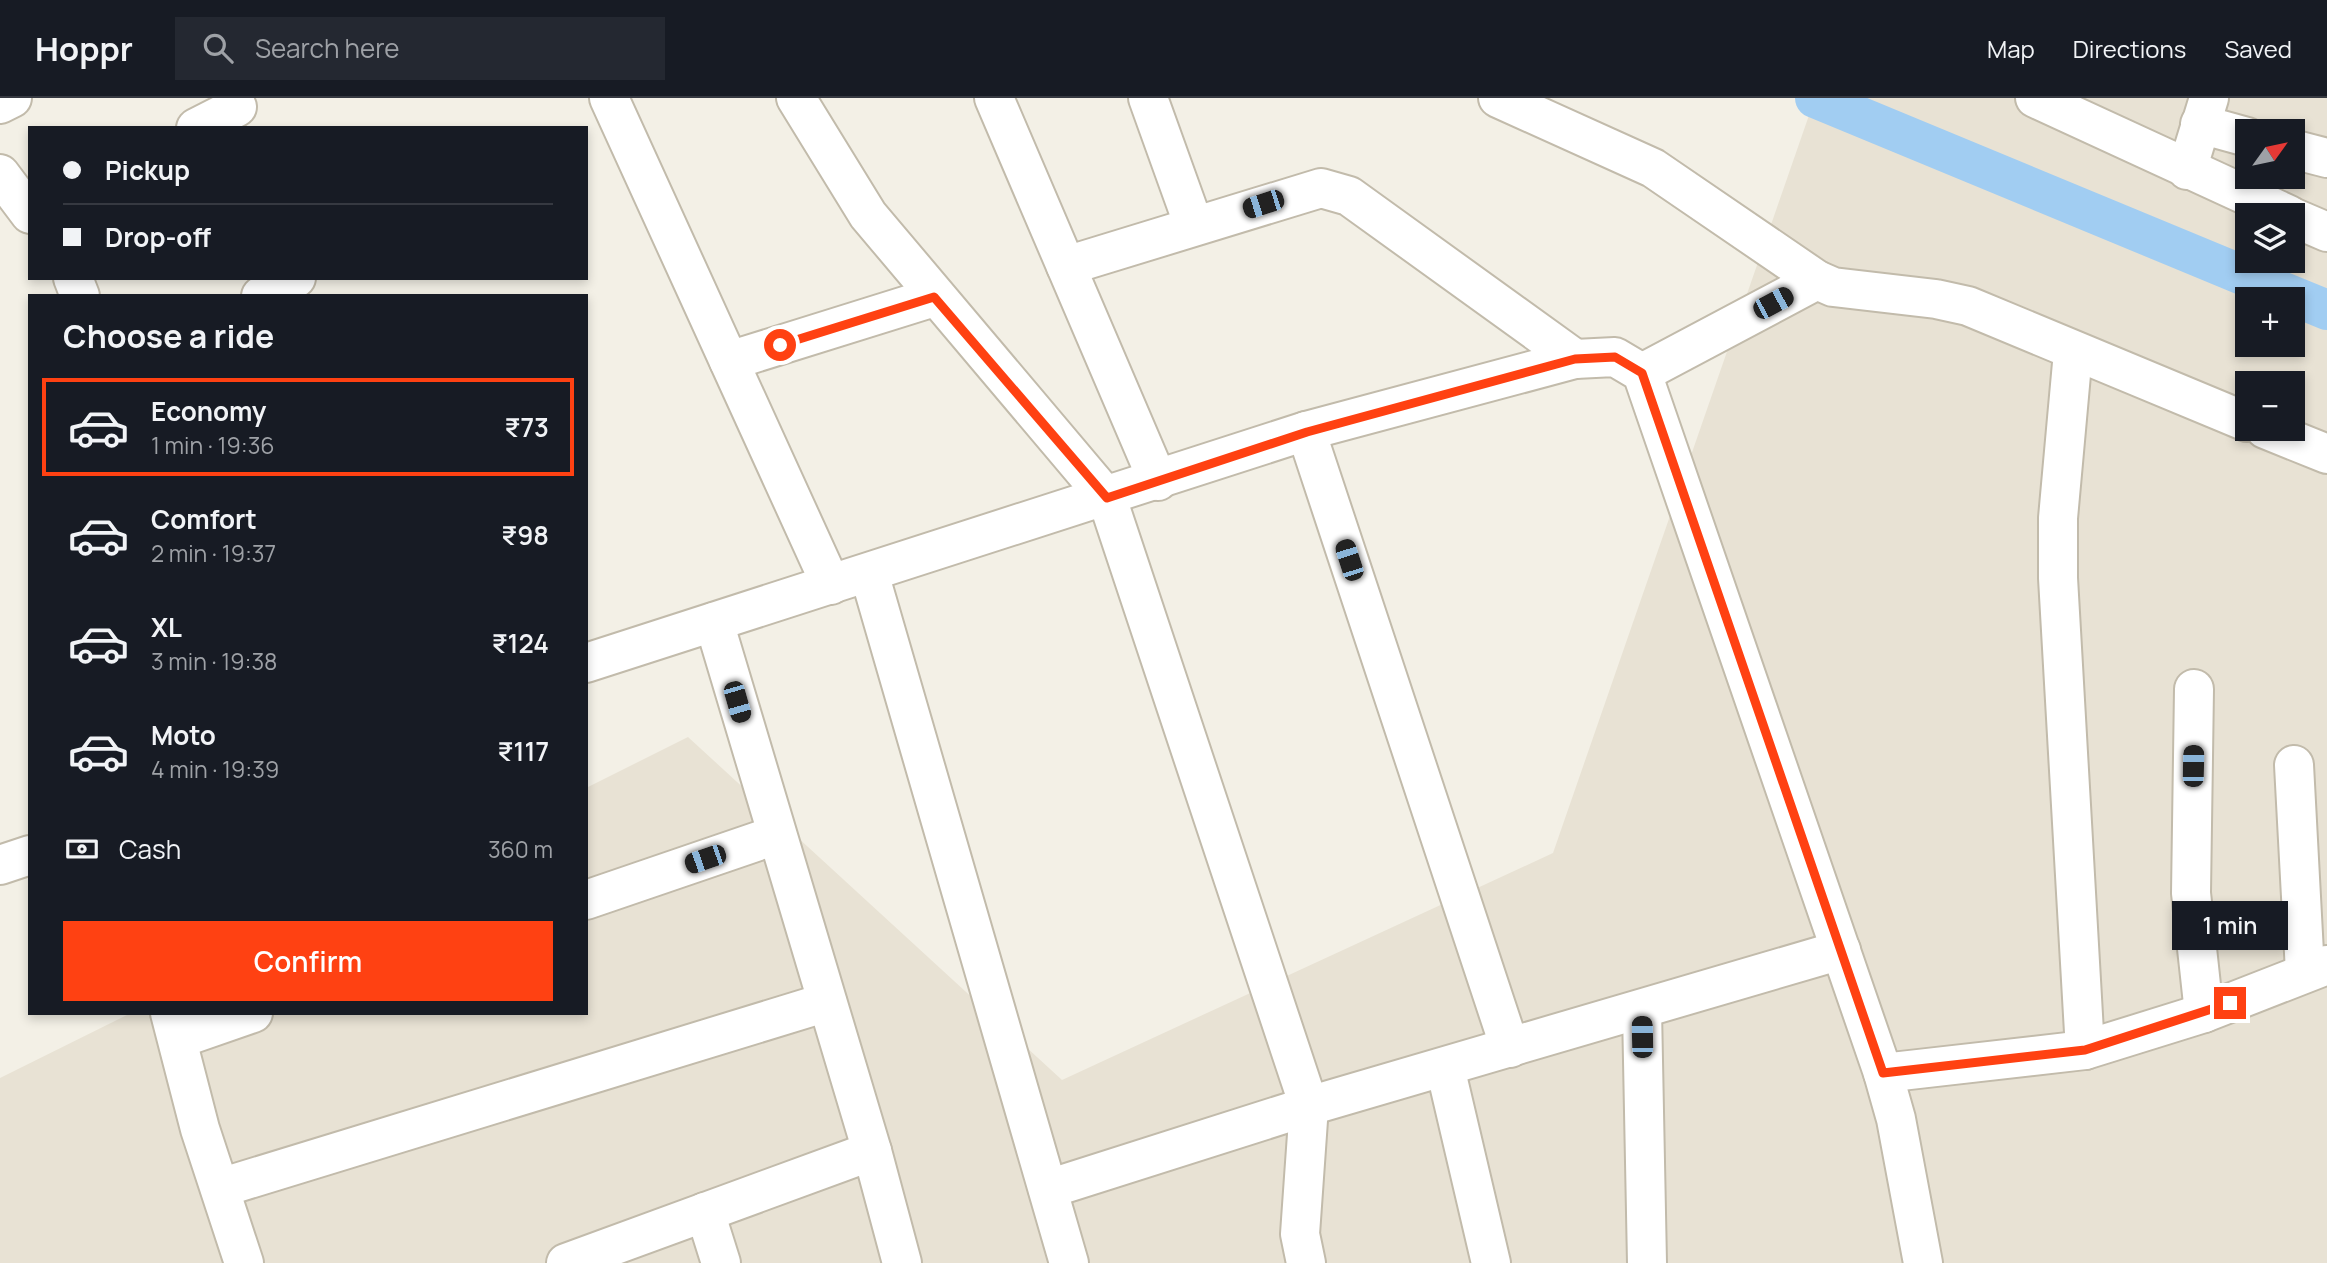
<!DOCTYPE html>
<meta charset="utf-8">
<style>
:root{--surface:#171b24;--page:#242831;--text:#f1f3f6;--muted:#9ea1a6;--line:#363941;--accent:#ff4112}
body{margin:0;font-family:Manrope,sans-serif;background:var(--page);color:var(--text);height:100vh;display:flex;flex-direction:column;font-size:26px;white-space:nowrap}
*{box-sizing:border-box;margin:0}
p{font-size:23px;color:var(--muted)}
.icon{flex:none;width:38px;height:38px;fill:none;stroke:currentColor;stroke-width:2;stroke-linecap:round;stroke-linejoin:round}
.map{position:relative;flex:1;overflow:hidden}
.drawer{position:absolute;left:28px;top:196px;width:560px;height:721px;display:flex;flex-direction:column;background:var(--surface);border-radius:0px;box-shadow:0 4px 10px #0003}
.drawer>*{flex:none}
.banner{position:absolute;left:28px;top:28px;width:560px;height:154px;border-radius:0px;box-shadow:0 4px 10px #0003;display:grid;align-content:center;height:154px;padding:0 35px;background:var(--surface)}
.needle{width:46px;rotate:57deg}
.fabs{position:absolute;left:2235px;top:21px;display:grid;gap:14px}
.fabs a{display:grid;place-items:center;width:70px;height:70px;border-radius:0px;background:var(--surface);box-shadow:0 4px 10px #0003;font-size:35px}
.end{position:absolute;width:32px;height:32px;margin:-16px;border:9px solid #ff4112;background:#fff;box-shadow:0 0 0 4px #fff}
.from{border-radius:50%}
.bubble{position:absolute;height:49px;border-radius:0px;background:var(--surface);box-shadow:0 4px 10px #0003;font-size:23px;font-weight:600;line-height:49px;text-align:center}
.car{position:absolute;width:21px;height:42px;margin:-21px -10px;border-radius:9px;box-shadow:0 0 5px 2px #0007;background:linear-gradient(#222 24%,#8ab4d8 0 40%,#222 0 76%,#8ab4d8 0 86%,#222 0)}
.banner b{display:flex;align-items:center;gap:24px;height:66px;font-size:26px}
.banner b+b{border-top:2px solid var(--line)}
.banner i{width:18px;height:18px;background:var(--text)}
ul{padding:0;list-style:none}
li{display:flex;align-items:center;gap:21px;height:98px;margin:0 14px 10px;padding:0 21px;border:4px solid transparent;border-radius:0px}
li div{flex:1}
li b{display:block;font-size:26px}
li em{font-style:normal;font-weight:600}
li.on{border-color:var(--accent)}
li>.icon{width:63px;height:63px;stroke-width:1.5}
h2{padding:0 35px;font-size:32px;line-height:84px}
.pay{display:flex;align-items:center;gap:18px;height:77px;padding:0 35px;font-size:26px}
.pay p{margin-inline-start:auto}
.primary-button{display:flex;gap:14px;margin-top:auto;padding:14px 35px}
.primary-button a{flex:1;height:80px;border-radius:0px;background:var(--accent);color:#fff;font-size:28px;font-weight:600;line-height:80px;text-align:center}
header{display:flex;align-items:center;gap:42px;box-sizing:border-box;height:98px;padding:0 35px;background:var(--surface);border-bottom:2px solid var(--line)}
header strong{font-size:33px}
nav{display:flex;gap:38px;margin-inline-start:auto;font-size:24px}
.search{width:490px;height:63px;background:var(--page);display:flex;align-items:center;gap:18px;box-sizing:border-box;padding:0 24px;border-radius:0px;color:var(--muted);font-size:26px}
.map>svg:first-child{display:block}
</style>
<header>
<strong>Hoppr</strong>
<div class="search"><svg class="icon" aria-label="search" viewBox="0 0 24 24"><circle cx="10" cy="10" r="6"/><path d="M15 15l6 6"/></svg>Search here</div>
<nav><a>Map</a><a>Directions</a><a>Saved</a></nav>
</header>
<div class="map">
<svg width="2327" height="1165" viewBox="0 0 2327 1165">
<rect width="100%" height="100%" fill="#f3f0e6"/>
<!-- residential -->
<path fill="#e8e2d4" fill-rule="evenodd" d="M1815 0H2327V1165H0V980L131 915H586V690L688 639 1062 982 1553 755ZM2247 33H2292V79H2247ZM2247 117H2292V163H2247ZM2247 201H2292V247H2247ZM2247 285H2292V331H2247Z"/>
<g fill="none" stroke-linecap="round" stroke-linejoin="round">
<!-- canal -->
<path stroke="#a1cdf2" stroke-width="40" d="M1815 0 2327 212"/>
<defs>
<g id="minor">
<path d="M609 0 831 487"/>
<path d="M796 0 868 117 1107 400 1309 1008 1300 1136 1306 1165"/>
<path d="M994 0 1158 383"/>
<path d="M1148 0 1194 128"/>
<path d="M1498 0 1653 70 1817 182 1833 189 1936 201 1968 208 2247 324"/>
<path d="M2035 0 2289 117"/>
<path d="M0 6 12 0"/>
<path d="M2200 26 2247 39"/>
<path d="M196 30 237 9"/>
<path d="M2292 51 2327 60"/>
<path d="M2187 72 2209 0"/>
<path d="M0 76 30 116"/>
<path d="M2292 119 2327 134"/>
<path d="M1066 168 1321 90 1349 98 1575 261"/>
<path d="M73 180 80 198"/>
<path d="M261 198 296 180"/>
<path d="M2073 254 2058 420V480L2085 952"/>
<path d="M729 263 934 199"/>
<path d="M1642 275 1817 182"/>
<path d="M2265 331 2327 356"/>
<path d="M1306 333 1510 950"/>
<path d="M869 475 1069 1165"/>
<path d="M714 524 872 1053 902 1165"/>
<path d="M586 565 1306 333 1575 261 1615 259 1642 275 1883 975 1896 1021 1923 1165"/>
<path d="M2194 591 2191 795 2204 915"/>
<path d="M2294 667 2305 874"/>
<path d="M0 767 30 757"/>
<path d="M586 802 776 737"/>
<path d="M1642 912 1647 1165"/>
<path d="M170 915 200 1031 244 1165"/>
<path d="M178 941 253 915"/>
<path d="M1445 969 1491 1165"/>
<path d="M1883 975 2085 952 2204 915 2327 867"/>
<path d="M220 1090 827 904"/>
<path d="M1048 1091 1309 1008 1841 852"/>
<path d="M705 1114 721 1165"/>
<path d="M566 1165 872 1053"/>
</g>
</defs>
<!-- minor casing -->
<use href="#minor" stroke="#c2bbab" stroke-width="42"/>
<!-- minor -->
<use href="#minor" stroke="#fff" stroke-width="38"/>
</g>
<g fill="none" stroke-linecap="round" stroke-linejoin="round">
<!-- route -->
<path stroke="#ff4112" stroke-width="9" d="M780 247 934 199 1107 400 1307 334 1575 261 1615 259 1642 275 1883 975 2085 952 2230 905"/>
</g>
</svg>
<div class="fabs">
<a><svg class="needle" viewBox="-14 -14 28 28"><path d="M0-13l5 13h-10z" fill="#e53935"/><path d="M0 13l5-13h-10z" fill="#9ea1a6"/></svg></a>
<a><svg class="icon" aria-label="layers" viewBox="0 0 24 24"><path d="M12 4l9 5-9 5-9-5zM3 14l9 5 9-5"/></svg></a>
<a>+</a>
<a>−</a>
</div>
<i class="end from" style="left:780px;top:247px"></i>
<i class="end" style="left:2230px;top:905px"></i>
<div class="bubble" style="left:2172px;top:803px;width:116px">1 min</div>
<i class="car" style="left:1263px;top:106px;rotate:252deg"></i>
<i class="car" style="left:1773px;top:205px;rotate:62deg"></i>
<i class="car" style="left:1349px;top:462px;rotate:342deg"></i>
<i class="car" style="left:737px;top:604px;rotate:164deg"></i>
<i class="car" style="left:2193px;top:668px;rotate:1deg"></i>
<i class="car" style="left:705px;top:761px;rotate:251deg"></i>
<i class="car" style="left:1642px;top:939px;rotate:359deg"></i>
<div class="banner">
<b><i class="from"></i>Pickup</b>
<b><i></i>Drop-off</b>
</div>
<section class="drawer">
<h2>Choose a ride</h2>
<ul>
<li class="on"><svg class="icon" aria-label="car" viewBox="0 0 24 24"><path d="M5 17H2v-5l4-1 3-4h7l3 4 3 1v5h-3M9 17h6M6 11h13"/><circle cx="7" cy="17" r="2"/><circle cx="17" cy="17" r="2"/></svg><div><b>Economy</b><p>1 min · 19:36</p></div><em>₹73</em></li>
<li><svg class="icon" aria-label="car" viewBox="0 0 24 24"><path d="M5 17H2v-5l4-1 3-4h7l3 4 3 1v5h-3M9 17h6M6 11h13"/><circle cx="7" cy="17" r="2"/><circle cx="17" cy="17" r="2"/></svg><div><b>Comfort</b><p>2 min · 19:37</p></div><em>₹98</em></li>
<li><svg class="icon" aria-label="car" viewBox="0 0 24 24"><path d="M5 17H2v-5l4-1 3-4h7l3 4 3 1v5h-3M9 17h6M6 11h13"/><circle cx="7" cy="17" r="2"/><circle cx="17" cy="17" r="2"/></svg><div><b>XL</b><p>3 min · 19:38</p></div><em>₹124</em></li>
<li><svg class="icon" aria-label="car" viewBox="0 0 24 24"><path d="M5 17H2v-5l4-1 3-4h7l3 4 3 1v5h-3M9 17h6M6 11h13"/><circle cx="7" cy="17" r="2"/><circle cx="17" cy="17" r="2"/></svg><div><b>Moto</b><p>4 min · 19:39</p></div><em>₹117</em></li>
</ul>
<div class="pay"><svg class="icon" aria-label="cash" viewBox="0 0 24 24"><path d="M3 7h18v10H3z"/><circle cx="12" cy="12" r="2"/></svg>Cash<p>360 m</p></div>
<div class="primary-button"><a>Confirm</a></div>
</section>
</div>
